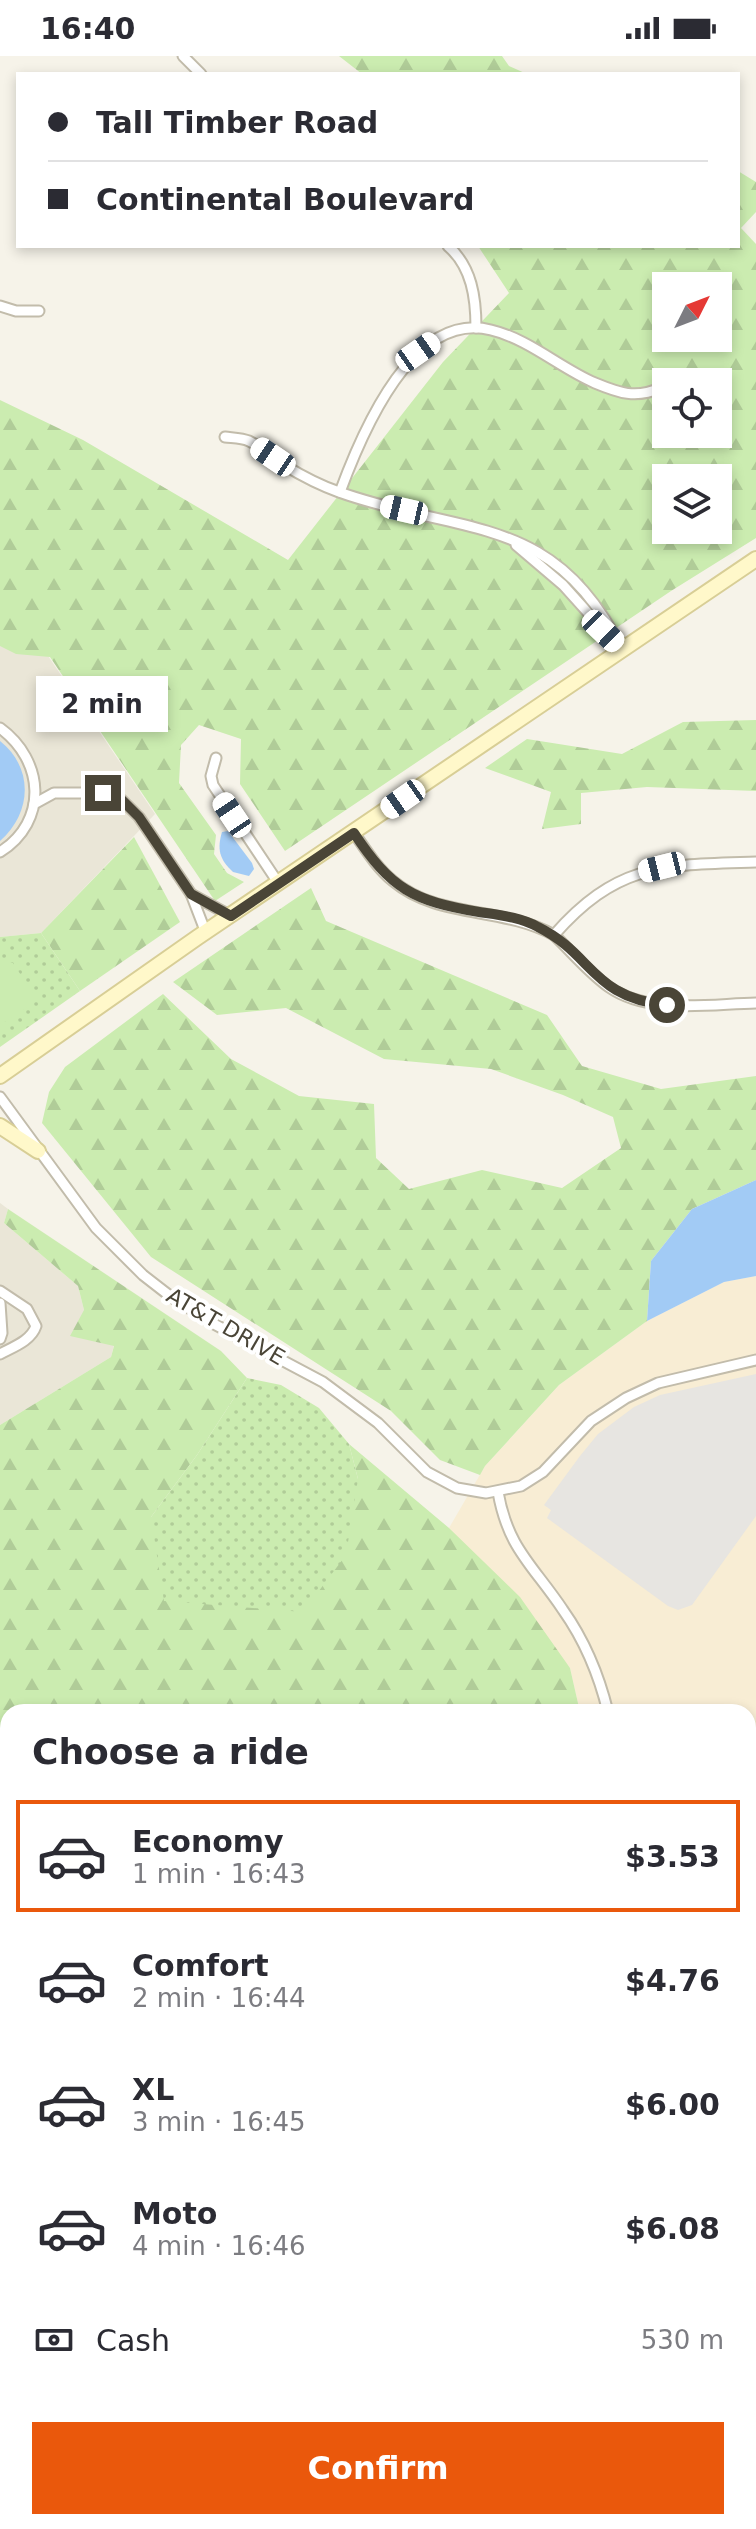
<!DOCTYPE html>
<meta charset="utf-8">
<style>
:root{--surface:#fff;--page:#f2f2f3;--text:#2b2b33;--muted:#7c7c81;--line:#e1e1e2;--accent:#ea580c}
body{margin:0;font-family:"DejaVu Sans",sans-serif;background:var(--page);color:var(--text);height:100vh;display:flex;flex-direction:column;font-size:30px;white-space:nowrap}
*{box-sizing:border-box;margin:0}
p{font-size:26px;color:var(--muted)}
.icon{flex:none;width:44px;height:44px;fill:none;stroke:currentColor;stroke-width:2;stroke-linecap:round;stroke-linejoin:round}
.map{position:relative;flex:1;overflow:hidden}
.details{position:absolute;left:0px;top:1648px;width:756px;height:826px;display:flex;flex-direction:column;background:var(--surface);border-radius:24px 24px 0 0;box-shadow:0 4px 12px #0003}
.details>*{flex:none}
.banner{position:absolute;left:16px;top:16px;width:724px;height:176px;border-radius:0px;box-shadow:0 4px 12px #0003;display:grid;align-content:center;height:176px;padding:0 32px;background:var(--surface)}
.needle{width:52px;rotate:48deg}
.tools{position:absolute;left:652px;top:216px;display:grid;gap:16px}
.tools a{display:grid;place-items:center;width:80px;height:80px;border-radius:0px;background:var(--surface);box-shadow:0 4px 12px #0003;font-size:40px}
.end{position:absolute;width:36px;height:36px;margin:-18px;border:10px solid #4a4537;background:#fff;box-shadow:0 0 0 4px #fff}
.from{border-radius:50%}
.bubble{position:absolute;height:56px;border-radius:0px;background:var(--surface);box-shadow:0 4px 12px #0003;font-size:26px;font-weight:700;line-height:56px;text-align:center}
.car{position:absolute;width:24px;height:48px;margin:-24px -12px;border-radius:10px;box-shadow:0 0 6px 2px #0007;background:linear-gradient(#fff 24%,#345 0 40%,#fff 0 76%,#345 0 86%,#fff 0)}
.banner b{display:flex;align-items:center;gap:28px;height:76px;font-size:30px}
.banner b+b{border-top:2px solid var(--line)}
.banner i{width:20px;height:20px;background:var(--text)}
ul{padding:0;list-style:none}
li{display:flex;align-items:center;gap:24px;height:112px;margin:0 16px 12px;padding:0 16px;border:4px solid transparent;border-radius:0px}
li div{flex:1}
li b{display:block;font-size:30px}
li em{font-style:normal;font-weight:700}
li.selected{border-color:var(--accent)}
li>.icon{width:72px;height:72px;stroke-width:1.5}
h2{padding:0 32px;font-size:36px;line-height:96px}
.pay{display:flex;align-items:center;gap:20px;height:88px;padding:0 32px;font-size:30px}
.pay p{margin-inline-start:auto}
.primary-button{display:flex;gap:16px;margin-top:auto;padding:16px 32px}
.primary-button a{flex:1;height:92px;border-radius:0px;background:var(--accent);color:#fff;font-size:32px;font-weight:700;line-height:92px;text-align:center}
.status{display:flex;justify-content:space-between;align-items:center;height:56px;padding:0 40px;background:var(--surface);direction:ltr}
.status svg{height:22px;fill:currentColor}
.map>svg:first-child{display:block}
</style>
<div class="status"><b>16:40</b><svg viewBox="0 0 49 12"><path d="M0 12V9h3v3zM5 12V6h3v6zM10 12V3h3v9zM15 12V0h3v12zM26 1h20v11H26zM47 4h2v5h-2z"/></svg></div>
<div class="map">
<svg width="756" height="2473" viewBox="0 0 756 2473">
<defs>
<pattern id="forest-firs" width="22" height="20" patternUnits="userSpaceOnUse" patternTransform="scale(2)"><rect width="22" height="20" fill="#cbecb0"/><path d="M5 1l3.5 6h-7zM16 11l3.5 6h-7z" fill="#b0cc98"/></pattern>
<pattern id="park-dots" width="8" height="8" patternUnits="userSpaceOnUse" patternTransform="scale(2)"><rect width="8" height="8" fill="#cbecb0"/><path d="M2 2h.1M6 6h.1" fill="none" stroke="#b0cc98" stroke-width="1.8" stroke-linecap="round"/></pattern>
</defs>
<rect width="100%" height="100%" fill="#f6f3e9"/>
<!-- residential -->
<g fill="#eae6d7">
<path d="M0 572 42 591 155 758 41 877 0 881Z"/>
<path d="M0 1147 8 1153 4 1167 78 1230 84 1254 114 1289 111 1301 0 1369Z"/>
</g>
<!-- commercial -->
<path fill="#f8edd4" d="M756 1220V1993L748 1977V1656H580L570 1612 449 1472 485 1410 559 1329 647 1265 724 1226Z"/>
<!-- forest -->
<g fill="url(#forest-firs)" fill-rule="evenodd">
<path d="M339 0H502L509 10 527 18H362Z"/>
<path d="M738 115 756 126V156L741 172 756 188V482L671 535 285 795 240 728 241 683 199 669 181 689 179 727 216 779 214 798 227 817 244 826 215 845 50 601 16 598 0 590V344L83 384 288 504 443 306 509 237 478 190H738ZM666 230H718V282H666ZM666 326H718V378H666ZM666 422H718V474H666Z"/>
<path d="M756 664V735L647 731 581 737V768L542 773 551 736 485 712 527 683 622 698 683 666Z"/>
<path d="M134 781 180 866 80 935 41 877Z"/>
<path d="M311 832 326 865 547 959 582 1010 661 1033 756 1020V1124L692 1153 651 1205 647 1265 559 1329 485 1410 480 1419 440 1404 391 1355 151 1201 42 1067 49 1036 65 1011 163 938 231 1003 299 1040 374 1048 376 1102 409 1133 482 1114 562 1132 621 1092 613 1061 563 1039 491 1013 384 1003 286 952 217 959 173 926Z"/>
<path d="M8 1153 221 1295 247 1322 197 1399 151 1461 358 1423 349 1388 449 1472 520 1541 570 1612 580 1656H8V1830L0 1836V1369L111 1301 114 1290 70 1280 84 1254 78 1230 4 1167Z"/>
<path d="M748 1977 756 1993V2333L748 2340Z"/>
</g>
<!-- park -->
<g fill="url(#park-dots)">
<path d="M41 877 80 935 0 991V881Z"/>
<path d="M247 1322 281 1329 319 1352 349 1388 358 1423 346 1499 303 1556 164 1545 151 1461 197 1399Z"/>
<path d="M0 2073 8 2079V2466H343L356 2473H0Z"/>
<path d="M415 2466H656L653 2473H411Z"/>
</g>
<!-- garden -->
<path fill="#cbecb0" d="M9 906 13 907 36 942 35 946 0 969V912Z"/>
<!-- parking -->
<path fill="#e7e5e1" d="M756 1318V1460L692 1549 678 1554 668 1550 547 1462 551 1454 544 1449 580 1400 598 1378 634 1351 660 1339Z"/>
<!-- water -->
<g fill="#a2cbf5">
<path d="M0 685C34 712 32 757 0 785Z"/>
<path d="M228 775 252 807 254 813 249 820 233 816C219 803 217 793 222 776Z"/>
<path d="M756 1124V1220L724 1226 647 1265 651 1205 692 1153Z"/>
</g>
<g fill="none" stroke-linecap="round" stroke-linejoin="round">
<defs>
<g id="street">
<path d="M183 0 201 18"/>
<path d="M448 190C472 211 476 242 476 272"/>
<path d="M0 250 16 255H39"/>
<path d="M225 381C233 382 242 382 249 385 261 391 273 401 284 409 302 420 319 429 339 436 462 480 555 456 622 594"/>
<path d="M340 436C361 379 412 254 491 274 529 283 560 312 595 327 619 337 636 343 660 332"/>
<path d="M516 489 563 529 616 588"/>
<path d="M0 672C44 704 49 765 0 796"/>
<path d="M216 702 211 720 213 729 279 828"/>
<path d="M34 748 54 737H103L122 744 139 761 191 838"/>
<path d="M354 777C366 794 377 812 393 825 438 863 501 850 554 879"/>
<path d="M756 806C665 809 618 806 554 879 572 896 588 916 609 931 649 959 709 948 756 947"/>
<path d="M206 877 191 838 231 860"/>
<path d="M0 1041 96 1172 143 1219 170 1240 214 1268 323 1326 378 1367 427 1416 457 1432 486 1437 521 1430 543 1416 591 1365 626 1342 658 1327 756 1304"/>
<path d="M0 1235 27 1253 36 1270C31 1285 13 1291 0 1298"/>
<path d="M0 1247 2 1277 0 1283"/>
<path d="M498 1436C508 1493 533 1509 563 1554 585 1585 599 1619 608 1656"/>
<path d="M748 2350 756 2346"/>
<path d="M748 2362 756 2355"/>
</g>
<g id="secondary">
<path d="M0 1020 198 881 756 503"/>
<path d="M0 1070 38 1095"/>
<path d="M0 2054 8 2060"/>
<path d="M711 2466 718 2473"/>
</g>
</defs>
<!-- street casing -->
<use href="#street" stroke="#c2bcab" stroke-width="13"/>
<!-- secondary casing -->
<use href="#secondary" stroke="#d8ce96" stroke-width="18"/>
<!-- street -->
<use href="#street" stroke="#fff" stroke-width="9"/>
<!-- secondary -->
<use href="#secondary" stroke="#fff8ca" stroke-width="14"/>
</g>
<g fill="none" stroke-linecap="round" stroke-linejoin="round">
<!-- route -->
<path stroke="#4a4537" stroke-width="10" d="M103 737 122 744 139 761 191 838 231 860 354 777C391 833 413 845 479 856 499 859 520 861 538 871 593 898 592 942 667 949"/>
</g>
<g text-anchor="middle" stroke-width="8" stroke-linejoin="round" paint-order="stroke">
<!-- street labels -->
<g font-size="22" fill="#4a4537" stroke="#fff">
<text transform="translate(226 1270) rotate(30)" y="8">AT&amp;T DRIVE</text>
</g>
</g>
</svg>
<div class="tools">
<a><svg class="needle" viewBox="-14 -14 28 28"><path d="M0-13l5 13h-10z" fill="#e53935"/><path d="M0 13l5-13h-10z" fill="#7c7c81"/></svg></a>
<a><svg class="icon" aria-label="locate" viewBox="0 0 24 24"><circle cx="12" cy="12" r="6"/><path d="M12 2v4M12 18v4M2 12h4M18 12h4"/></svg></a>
<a><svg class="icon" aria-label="layers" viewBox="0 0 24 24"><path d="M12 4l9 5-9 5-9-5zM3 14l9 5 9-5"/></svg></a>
</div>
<i class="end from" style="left:667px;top:949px"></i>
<i class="end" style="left:103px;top:737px"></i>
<div class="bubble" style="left:36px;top:620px;width:132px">2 min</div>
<i class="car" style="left:418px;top:296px;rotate:55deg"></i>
<i class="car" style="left:273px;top:401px;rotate:304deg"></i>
<i class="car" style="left:404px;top:454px;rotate:283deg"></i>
<i class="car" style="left:603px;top:575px;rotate:134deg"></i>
<i class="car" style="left:403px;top:743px;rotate:235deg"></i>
<i class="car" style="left:232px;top:759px;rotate:326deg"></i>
<i class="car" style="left:662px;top:811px;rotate:256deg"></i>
<div class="banner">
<b><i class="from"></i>Tall Timber Road</b>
<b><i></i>Continental Boulevard</b>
</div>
<section class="details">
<h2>Choose a ride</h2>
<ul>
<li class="selected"><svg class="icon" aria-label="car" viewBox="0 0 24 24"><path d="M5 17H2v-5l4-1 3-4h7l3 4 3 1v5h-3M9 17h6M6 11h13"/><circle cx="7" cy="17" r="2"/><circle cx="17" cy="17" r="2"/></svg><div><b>Economy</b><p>1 min · 16:43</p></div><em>$3.53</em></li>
<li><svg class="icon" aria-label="car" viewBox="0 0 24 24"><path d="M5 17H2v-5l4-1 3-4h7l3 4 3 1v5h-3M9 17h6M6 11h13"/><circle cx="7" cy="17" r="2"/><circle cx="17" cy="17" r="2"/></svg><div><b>Comfort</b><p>2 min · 16:44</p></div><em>$4.76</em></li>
<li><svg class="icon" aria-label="car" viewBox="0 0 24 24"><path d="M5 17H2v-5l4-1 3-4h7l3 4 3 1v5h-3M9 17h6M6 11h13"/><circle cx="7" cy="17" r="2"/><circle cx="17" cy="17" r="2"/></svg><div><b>XL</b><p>3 min · 16:45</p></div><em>$6.00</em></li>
<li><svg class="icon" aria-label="car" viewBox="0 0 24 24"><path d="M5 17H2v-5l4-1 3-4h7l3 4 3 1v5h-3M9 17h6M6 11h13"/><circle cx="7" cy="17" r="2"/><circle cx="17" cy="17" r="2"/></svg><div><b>Moto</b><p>4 min · 16:46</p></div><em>$6.08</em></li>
</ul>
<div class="pay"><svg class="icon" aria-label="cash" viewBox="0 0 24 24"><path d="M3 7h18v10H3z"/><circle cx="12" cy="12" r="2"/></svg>Cash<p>530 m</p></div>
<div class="primary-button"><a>Confirm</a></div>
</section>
</div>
